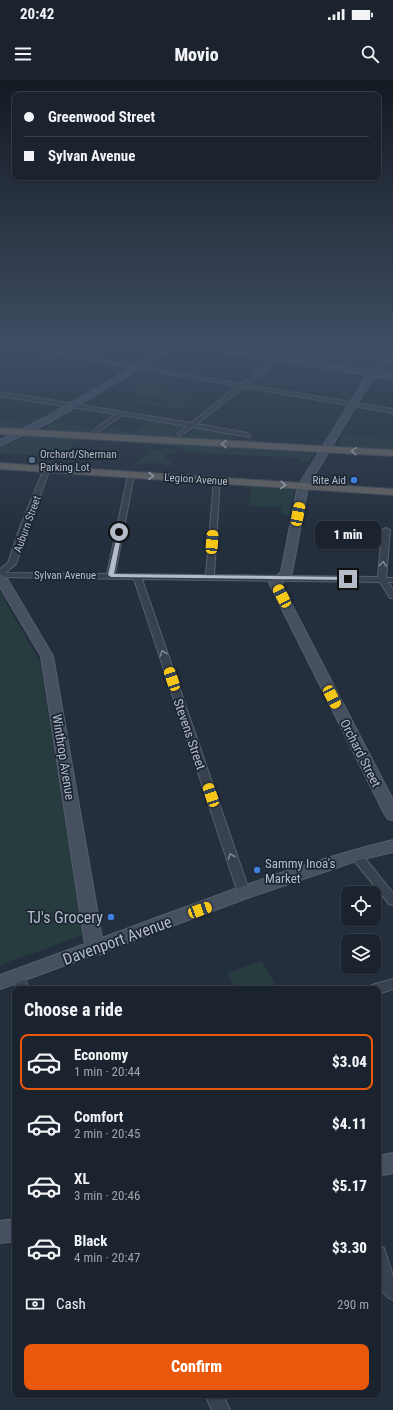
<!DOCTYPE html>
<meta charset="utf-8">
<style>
:root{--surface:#1b232e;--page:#242b36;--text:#f1f3f6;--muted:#a0a4aa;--line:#39404a;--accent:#ea580c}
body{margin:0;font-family:"Roboto Condensed",sans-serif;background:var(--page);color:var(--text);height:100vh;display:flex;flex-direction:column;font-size:15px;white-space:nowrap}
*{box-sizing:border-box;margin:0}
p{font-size:13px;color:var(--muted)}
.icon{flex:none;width:22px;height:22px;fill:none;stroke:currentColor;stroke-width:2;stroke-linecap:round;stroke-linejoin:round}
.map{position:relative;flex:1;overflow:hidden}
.details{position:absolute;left:12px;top:906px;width:369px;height:412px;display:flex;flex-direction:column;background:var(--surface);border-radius:8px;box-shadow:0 1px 3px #0004,0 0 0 1px var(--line)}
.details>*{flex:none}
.hud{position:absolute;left:12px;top:12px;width:369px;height:88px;border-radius:8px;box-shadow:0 1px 3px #0004,0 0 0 1px var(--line);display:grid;align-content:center;height:88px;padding:0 12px;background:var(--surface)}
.fabs{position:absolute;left:341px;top:806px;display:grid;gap:8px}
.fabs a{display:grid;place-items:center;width:40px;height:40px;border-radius:8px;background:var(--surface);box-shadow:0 1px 3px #0004,0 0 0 1px var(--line);font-size:20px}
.end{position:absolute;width:18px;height:18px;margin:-9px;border:5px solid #b4bcc9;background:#111;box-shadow:0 0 0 2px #111}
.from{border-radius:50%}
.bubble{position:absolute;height:28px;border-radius:8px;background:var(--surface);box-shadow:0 1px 3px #0004,0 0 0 1px var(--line);font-size:13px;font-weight:800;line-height:28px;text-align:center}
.car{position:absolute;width:12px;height:24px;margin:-12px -6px;border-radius:5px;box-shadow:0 0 3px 1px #0007;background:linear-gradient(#f5c518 24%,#345 0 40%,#f5c518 0 76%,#345 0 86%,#f5c518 0)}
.hud b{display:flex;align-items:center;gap:14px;height:38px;font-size:15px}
.hud b+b{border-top:1px solid var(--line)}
.hud i{width:10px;height:10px;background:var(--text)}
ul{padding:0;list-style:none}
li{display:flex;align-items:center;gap:12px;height:56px;margin:0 8px 6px;padding:0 4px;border:2px solid transparent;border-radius:8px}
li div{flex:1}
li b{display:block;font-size:15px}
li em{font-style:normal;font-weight:800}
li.active{border-color:var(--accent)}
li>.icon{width:36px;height:36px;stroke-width:1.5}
h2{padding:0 12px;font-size:18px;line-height:48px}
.pay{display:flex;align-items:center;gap:10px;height:44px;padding:0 12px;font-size:15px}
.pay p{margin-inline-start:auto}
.cta{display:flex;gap:8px;margin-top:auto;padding:8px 12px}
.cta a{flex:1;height:46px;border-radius:8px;background:var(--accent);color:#fff;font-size:16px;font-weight:800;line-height:46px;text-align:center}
.status{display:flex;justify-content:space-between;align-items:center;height:28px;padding:0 20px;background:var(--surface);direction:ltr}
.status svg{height:11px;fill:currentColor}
header{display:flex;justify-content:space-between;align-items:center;height:52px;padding:0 12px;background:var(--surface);font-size:18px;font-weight:800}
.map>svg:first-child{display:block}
</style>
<div class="status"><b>20:42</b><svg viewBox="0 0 49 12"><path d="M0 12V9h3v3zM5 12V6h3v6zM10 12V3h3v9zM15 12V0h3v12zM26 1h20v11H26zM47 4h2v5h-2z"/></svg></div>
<header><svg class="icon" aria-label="menu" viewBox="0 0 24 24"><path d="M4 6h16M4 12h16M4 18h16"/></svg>Movio<svg class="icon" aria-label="search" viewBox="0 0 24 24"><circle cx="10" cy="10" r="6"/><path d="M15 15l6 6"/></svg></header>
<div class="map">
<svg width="393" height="1330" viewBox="0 0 393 1330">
<rect width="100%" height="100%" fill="#242f3e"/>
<!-- medical -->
<path fill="#32303f" d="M209 266H393V295Z"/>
<!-- green -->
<g fill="#263c3f">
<path d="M141 306 161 308V310L191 315 187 318H183L180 320 186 323 178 329 131 321 136 319 172 325 173 323 162 318 130 313Z"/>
<path d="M150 340 183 346 173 354 184 357 197 348 229 354 237 360H257L272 364 99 353 107 348 136 352Z"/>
<path d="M0 341 30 343 18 349 0 348Z"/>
<path d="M53 343 92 348 84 353 43 349Z"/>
<path d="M343 354 393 360V370L339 367Z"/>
<path d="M27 356 313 371 315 372 308 382 299 381 300 378 186 372 174 366 83 360 74 362 65 378 0 373V368Z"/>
<path d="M151 367 152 370H162L164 368 176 370V372L167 374 165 378 171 382 170 386 165 387V384L141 383 140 385 130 384H135L150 372 147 370Z"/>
<path d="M251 406 294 410 290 437 281 433 282 427C270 424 262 430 248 424Z"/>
<path d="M0 512 40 582 83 855 0 885Z"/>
<path d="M262 881 278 909H236L227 893Z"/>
</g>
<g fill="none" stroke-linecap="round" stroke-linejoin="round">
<defs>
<g id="minor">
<path d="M6 266H18L242 304 277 277 280 279 279 280 247 305 393 329V333L244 307 197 344 247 353 250 356 249 357 193 347 180 356 177 354 187 346 122 335 90 358 87 356 88 355 115 334 0 316V312L191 343 238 306Z"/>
<path d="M47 387 50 389 27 450 16 484 5 493 107 494 128 395 131 393 134 395 115 494 206 495 214 400 217 398 220 400 214 495 378 497 382 450 386 448 390 450 386 498H393V502H388L393 510V518H390L380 502 142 499 250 813 248 816 244 817 240 816 238 813 134 499 0 497V489L8 483 19 450 44 389Z"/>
<path d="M356 771 360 772 393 813V825L389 824 352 778 350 775 352 772Z"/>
<path d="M17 891 22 892 29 909H17L11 896 12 892Z"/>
<path d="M393 899V909L378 914V909H371L372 905Z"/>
<path d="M378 1166 384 1168 393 1196V1220C373 1212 378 1184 378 1166Z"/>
<path d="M205 1315H223L230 1330H212Z"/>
</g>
<g id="secondary">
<path d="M169 266H178L52 341 0 366V360L46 337Z"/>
<path d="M194 266H212L371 291 393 273V279L378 292 393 295V299L374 296 308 406 292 493 281 504 393 720V740L388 739 385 735 269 503 281 492 298 406 367 295 198 268Z"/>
<path d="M0 494 6 497 53 576 102 858C198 823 294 784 393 760V772L359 780 250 817 102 872 101 874 93 875 0 909V895L85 864 41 576 0 507Z"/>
<path d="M393 1073V1093L378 1096V1076Z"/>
<path d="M15 1139V1161L0 1163V1141Z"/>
</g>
<g id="trunk">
<path d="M0 348 393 370V376L0 354Z"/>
<path d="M0 383 393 409V415L0 389Z"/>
</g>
</defs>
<!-- minor casing -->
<use href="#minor" stroke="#565f6c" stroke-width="2"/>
<!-- secondary casing -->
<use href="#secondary" stroke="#565f6c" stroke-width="2"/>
<!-- trunk casing -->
<use href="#trunk" stroke="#434c59" stroke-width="2"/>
<!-- minor -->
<use href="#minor" fill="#38414e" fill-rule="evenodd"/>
<!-- secondary -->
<use href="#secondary" fill="#465061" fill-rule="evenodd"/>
<!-- trunk -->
<use href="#trunk" fill="#656462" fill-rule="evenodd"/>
</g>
<!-- one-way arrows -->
<defs><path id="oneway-chevron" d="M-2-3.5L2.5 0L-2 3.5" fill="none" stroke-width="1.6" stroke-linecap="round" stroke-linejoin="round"/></defs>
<g stroke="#a8afba">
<use href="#oneway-chevron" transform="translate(224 364) rotate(-177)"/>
<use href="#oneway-chevron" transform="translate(354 371) rotate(-177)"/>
<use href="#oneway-chevron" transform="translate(151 396) rotate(4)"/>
<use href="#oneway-chevron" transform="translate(283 405) rotate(4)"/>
</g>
<g stroke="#7c8592">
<use href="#oneway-chevron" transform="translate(383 484) rotate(-86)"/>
<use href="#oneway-chevron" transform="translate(163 573) rotate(-109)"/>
<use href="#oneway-chevron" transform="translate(231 776) rotate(-109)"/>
</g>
<!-- sky -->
<linearGradient id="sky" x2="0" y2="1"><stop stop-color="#141a22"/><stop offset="0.59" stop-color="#3f4d63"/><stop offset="1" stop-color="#3f4d63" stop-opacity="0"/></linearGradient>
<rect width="393" height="452" fill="url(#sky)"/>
<!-- route -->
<path fill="#b4bcc9" d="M118 451 122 452 114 494 348 497 350 499 348 500 111 497 108 495Z"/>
<!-- markers -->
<circle fill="#5c6f8a" stroke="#1d2633" stroke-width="1.5" cx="32" cy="380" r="4"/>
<g fill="#3f7fe0" stroke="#1d2633" stroke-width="1.5">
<circle cx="354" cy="400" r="4"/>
<circle cx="257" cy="790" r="4"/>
<circle cx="111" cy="837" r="4"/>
</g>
<g text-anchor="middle" stroke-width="3.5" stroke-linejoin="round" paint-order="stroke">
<!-- far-poi labels -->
<g font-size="11" fill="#b4bcc9" stroke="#1d2633" text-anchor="start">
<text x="40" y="378">Orchard/Sherman<tspan x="40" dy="13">Parking Lot</tspan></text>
<text x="346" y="404" text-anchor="end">Rite Aid</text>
</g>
<!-- far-street labels -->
<g font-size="11" fill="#b4bcc9" stroke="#1d2633">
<text transform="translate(196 399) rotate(4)" y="4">Legion Avenue</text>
<text transform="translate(27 444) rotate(-70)" y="4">Auburn Street</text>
<text x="65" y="499">Sylvan Avenue</text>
</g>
<!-- street labels -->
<g font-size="13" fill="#b4bcc9" stroke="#1d2633">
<text transform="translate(190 654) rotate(71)" y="5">Stevens Street</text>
<text transform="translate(361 673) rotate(63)" y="5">Orchard Street</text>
<text transform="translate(64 677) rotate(81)" y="5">Winthrop Avenue</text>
</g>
<!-- poi labels -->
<g font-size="13" fill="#b4bcc9" stroke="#1d2633" text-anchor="start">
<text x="265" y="788">Sammy Inoa's<tspan x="265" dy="15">Market</tspan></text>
</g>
<!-- near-poi labels -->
<g font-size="16" fill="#b4bcc9" stroke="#1d2633" text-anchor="end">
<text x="103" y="843">TJ's Grocery</text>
</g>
<!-- near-street labels -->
<g font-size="16" fill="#b4bcc9" stroke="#1d2633">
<text transform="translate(117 860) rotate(-20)" y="6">Davenport Avenue</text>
</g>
</g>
</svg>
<div class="fabs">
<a><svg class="icon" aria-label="locate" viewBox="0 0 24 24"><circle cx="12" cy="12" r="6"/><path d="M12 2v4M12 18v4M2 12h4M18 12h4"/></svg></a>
<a><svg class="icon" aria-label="layers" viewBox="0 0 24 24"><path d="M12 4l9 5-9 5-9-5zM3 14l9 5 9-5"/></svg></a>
</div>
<i class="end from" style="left:119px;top:452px"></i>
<i class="end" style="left:348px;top:499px"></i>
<div class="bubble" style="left:315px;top:441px;width:66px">1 min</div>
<i class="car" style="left:298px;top:434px;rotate:11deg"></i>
<i class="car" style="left:212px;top:462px;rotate:4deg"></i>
<i class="car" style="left:282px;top:516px;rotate:333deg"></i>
<i class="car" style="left:172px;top:599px;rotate:341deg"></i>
<i class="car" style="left:332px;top:617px;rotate:153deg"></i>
<i class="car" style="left:211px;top:715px;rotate:341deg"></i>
<i class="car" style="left:200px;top:830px;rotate:70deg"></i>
<div class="hud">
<b><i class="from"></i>Greenwood Street</b>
<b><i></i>Sylvan Avenue</b>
</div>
<section class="details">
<h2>Choose a ride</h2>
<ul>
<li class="active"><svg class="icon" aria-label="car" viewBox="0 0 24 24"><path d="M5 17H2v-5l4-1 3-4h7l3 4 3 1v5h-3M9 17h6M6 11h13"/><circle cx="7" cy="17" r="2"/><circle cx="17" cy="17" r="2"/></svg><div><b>Economy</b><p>1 min · 20:44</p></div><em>$3.04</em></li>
<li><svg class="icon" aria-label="car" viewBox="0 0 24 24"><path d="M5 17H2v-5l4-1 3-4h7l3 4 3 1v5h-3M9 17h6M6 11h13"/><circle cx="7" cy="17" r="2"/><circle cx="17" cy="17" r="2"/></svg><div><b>Comfort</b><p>2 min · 20:45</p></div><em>$4.11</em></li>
<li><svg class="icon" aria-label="car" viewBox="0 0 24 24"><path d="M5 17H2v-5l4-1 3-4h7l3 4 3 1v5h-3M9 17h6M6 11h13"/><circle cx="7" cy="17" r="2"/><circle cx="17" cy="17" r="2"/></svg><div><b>XL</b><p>3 min · 20:46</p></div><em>$5.17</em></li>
<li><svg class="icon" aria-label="car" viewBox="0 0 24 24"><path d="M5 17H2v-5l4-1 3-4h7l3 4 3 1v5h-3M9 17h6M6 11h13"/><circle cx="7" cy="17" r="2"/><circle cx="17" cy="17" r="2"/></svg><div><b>Black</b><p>4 min · 20:47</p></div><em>$3.30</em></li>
</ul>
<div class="pay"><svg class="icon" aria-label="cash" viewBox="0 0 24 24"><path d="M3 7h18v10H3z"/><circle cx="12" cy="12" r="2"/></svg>Cash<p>290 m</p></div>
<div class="cta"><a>Confirm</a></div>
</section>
</div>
